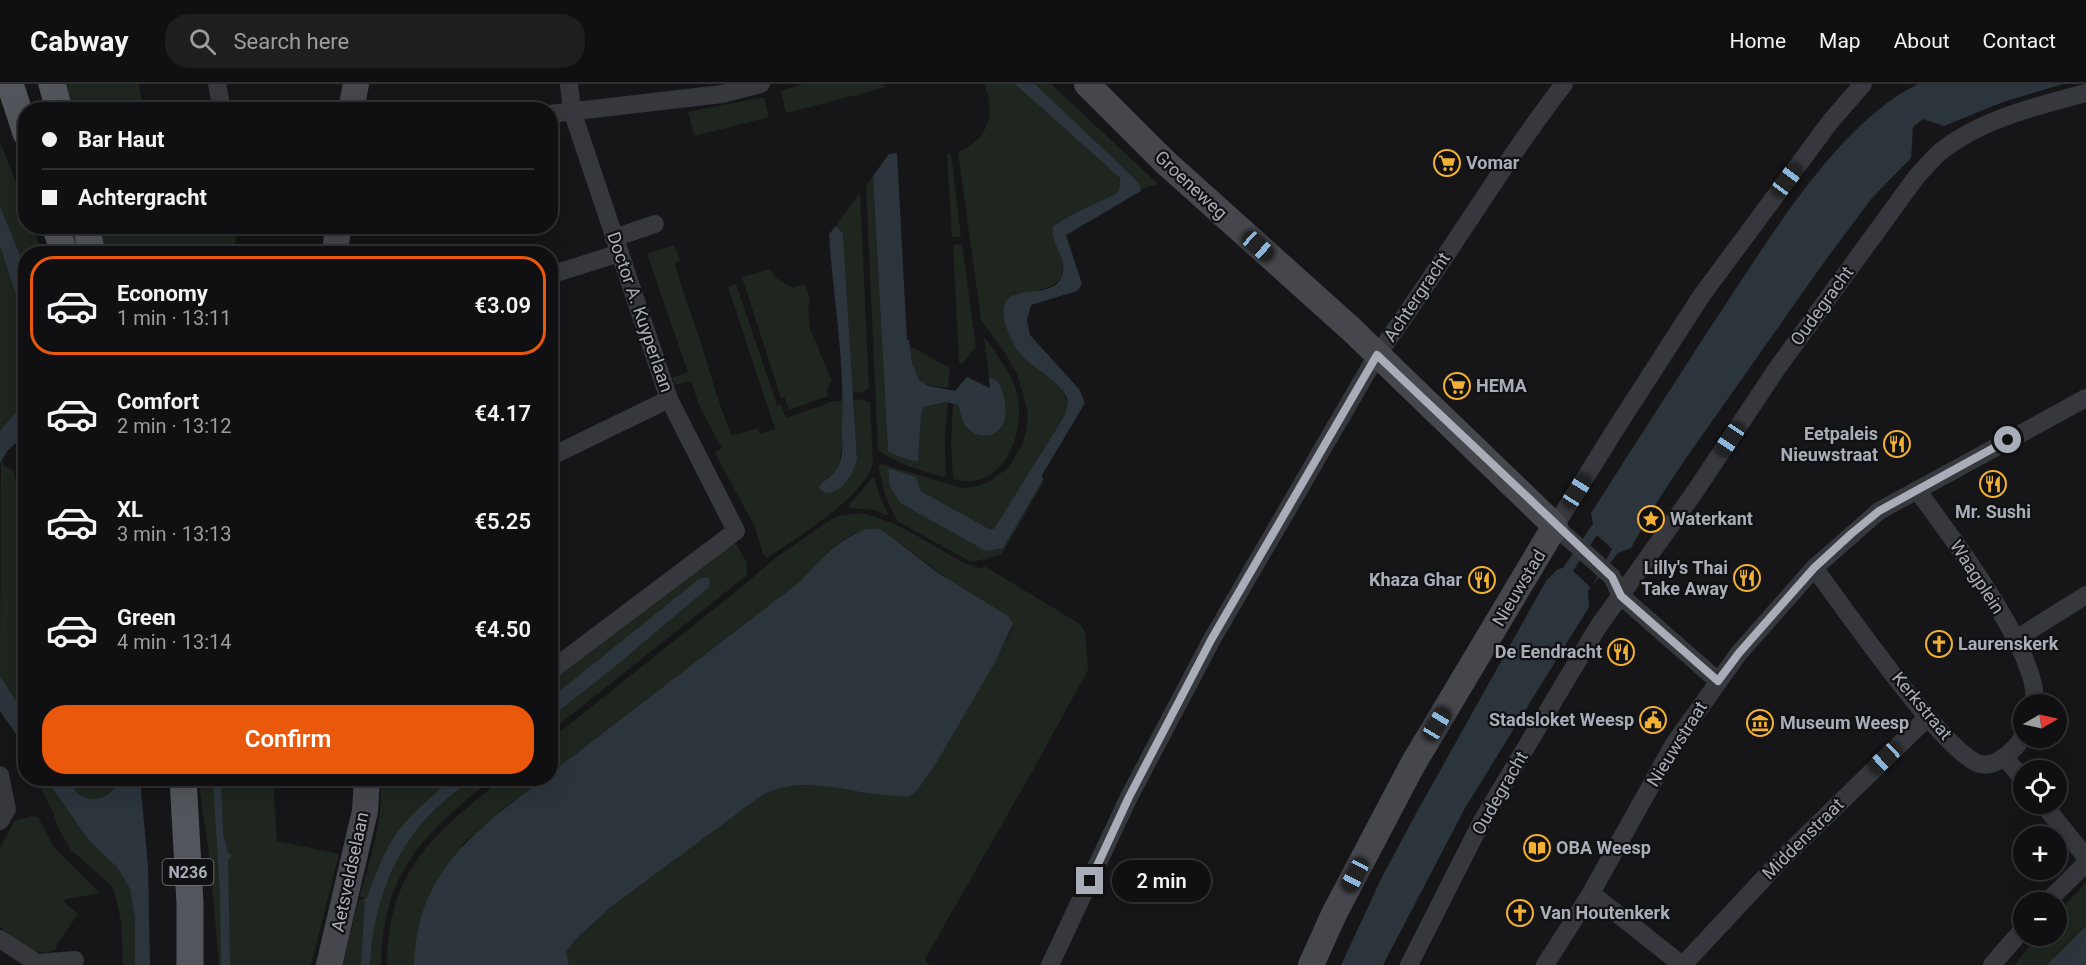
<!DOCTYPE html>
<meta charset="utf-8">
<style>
:root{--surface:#101012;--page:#1e1e20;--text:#f1f3f6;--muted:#9c9d9f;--line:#303032;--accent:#ea580c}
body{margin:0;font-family:Roboto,sans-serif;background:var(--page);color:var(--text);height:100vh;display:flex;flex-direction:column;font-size:22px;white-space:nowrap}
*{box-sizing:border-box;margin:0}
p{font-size:20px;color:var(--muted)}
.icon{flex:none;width:33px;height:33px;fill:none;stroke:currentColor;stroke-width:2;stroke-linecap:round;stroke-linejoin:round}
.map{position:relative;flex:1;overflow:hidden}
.drawer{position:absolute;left:18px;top:162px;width:540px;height:540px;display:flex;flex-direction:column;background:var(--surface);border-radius:24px;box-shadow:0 6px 24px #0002,0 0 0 2px var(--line)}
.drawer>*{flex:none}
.hud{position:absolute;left:18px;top:18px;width:540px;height:132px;border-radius:24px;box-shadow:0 6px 24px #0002,0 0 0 2px var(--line);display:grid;align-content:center;height:132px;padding:0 24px;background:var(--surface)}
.needle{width:39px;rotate:81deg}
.fabs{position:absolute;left:2013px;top:610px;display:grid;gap:12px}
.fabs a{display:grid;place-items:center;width:54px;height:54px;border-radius:50%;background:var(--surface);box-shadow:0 6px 24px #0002,0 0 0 2px var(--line);font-size:30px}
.end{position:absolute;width:27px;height:27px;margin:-14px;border:8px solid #a8adb8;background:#111;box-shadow:0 0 0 3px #111}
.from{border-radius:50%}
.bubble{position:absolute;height:42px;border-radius:21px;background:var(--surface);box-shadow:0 6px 24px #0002,0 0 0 2px var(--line);font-size:20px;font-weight:600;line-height:42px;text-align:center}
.car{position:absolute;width:18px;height:36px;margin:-18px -9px;border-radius:8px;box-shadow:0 0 4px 2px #0007;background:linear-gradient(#222 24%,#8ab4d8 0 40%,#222 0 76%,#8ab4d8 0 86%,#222 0)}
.hud b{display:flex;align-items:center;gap:21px;height:57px;font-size:22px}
.hud b+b{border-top:2px solid var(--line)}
.hud i{width:15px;height:15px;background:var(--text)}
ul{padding:10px 0 0;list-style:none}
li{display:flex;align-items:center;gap:18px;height:99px;margin:0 12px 9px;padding:0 12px;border:3px solid transparent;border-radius:24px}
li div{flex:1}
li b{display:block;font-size:22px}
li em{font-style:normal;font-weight:600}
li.on{border-color:var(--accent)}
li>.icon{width:54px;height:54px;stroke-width:1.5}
.button{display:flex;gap:12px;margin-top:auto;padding:12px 24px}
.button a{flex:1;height:69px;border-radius:24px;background:var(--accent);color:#fff;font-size:24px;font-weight:600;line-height:69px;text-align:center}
header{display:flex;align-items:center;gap:36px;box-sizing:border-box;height:84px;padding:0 30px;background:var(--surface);border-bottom:2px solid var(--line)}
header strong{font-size:28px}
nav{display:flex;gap:33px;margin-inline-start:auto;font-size:21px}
.search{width:420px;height:54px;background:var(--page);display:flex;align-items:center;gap:15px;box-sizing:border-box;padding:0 21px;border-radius:24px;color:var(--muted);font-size:22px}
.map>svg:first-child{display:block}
</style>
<header>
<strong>Cabway</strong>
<div class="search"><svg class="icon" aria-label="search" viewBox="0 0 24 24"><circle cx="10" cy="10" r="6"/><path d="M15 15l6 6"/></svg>Search here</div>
<nav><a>Home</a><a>Map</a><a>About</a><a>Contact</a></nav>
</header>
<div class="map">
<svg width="2086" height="881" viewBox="0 0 2086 881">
<rect width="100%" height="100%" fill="#161618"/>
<!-- green -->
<g fill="#1e261f">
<path d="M65 0H139L143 25H71Z"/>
<path d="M803 0H882L887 3 786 29 781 7Z"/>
<path d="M984 0H1015L1120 94 1119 106 1116 110 1075 129 1053 142C1051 152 1057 159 1060 169 1072 206 1042 205 1015 210L1004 226C1006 242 1012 260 1023 273 1034 285 1071 303 1067 323 1066 327 1064 332 1062 336L994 445H989L921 407 916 393 888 385 1003 464 1043 396 1044 397 1001 471 971 478 897 437 886 414 878 382 882 380 963 404 977 402 987 399 1008 384 1022 361 1026 347 1028 333 1026 321 1017 290 1007 272 981 236 958 68C988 56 997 29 984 0Z"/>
<path d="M1035 0H1051L1158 100 1141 105 1134 94Z"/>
<path d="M764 13 769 33 694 52 688 28Z"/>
<path d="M0 57 25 123 26 142 33 143 42 169 26 170 25 183 0 122Z"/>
<path d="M947 70H951L961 153H952Z"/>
<path d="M873 92 888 368 921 330 924 323 948 318 945 354 946 390 943 393C922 387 895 379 878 366L866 102Z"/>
<path d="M860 108 869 305 861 308 853 309 843 149 836 142Z"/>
<path d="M97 143H236L235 169H103Z"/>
<path d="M962 160 976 263 962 280 959 278 953 161Z"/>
<path d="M674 161 680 176 675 179C681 204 690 226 698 250 709 284 718 319 732 352L758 344 760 350 775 345 728 203 736 200 777 321 781 320 786 334 834 317H844L842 340 843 354 839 381 836 387 820 401 847 398 849 395 857 375 854 316 861 315 870 319 873 377C869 411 794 455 767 474L763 470 755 443 715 369 722 364 700 324 691 297 675 301 672 294 688 288 647 170Z"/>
<path d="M0 162 26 238 25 317 0 347Z"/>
<path d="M770 185 776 194 793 204 804 200 810 214 808 226 810 245 832 297 827 306 828 312 789 326 785 314H781L742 193Z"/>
<path d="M984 254H985C997 271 1012 289 1017 310 1027 349 1002 410 953 395L951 359 953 319 958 321 961 331 1005 328C1003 314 1002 300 989 293Z"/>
<path d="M910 262 950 284 948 304C914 300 914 295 910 262Z"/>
<path d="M1 376 5 382 14 388 25 453V630L0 592Z"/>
<path d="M874 392 879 410 889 432 875 426 850 424 848 422Z"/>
<path d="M860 429C887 434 913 449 936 463 952 472 965 481 982 485L984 482 1080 540 1085 548 1088 586 1033 686 925 875 930 881H569L566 868 575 856 611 823 761 712 783 703 814 700 907 713 917 707 937 678 1013 544 885 448C854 435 820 475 802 496L551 689V655L744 501 774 475 830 436 838 432Z"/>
<path d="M733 455 747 479V491L551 647V594Z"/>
<path d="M386 694 491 695C422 753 384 785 381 881H342L359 815 363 816 364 814 360 812C370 774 384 737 380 698Z"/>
<path d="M36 695H46L90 758 117 783 130 805 135 835V881H123L121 838 115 810 111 801 71 766 58 744 53 728Z"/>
<path d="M68 695H120C113 710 97 722 80 711 75 708 71 700 68 695Z"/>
<path d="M198 695H273L277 757 339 770 311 881H219L210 777Z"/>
<path d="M502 695H544L504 724 463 760 414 876V881H387C388 785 434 750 502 695Z"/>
<path d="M32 732 38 733 53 762 100 809 62 816 78 830 57 860 56 865C37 877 16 854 0 843V764L14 737Z"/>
<path d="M2086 798V842L2047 881H2014L2038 852H2056L2057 830Z"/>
</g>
<!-- water -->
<g fill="#2c353c">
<path d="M1015 0H1035L1134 94 1140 102 1141 107 1066 151 1082 200 1077 207 1031 221 1027 236 1030 251 1079 305 1085 319 1042 391 1043 396 1003 464 986 467 900 419 890 402 888 384 916 393 921 407 989 445H994L1062 336C1065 329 1069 322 1067 314 1062 300 1034 284 1024 274 1016 266 1009 252 1006 242 991 191 1049 220 1061 194 1070 176 1049 159 1053 142L1075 129 1116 110 1119 106 1120 94Z"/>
<path d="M1918 0H2063L2003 18 1944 42 1923 35 1913 43 1911 74 1872 114 1822 181 1684 377 1655 421 1631 464 1618 469 1588 507 1589 523 1465 724 1383 881H1341L1382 793 1418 726 1546 497 1558 485 1563 484 1593 440 1591 429C1639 354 1686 280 1735 206 1780 138 1843 37 1918 0Z"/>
<path d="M897 69 907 256H909L912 279 919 296 929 302 955 307 967 293 990 304 989 293C990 293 996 296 997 297 1004 306 1008 328 1004 338 996 357 972 355 963 338 961 333 960 326 958 321L946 318 924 323 921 330 918 377 909 376 888 368 873 92 889 70Z"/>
<path d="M0 122 25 183V238L0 162Z"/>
<path d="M836 142 843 149 857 375C852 392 844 408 825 409L819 404 820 401C826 395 836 390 839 381 845 367 841 354 842 340 845 277 833 213 829 150Z"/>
<path d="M25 317V351L8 366 0 379V347Z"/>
<path d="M867 445H878L885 448 938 489 1008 532 1013 540 995 578 937 678 917 707 907 713C896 712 884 711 873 710 836 704 797 692 761 712L611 823 575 856 566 868 569 881H414C414 873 415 866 416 858 425 782 486 737 544 695L550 694 551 689 802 496C820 475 840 454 867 445Z"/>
<path d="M706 493 710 495 709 503 618 580 551 633V614L698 496Z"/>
<path d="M0 592 25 630V663L0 627Z"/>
<path d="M46 695H68C71 700 75 708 80 711 97 722 113 710 120 695H140L148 782 150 881H135V835L130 805 117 783 90 758Z"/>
<path d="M213 695H221L223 750 228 769 231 770 230 774H228L230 881H221L220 812Z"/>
<path d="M452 695H472C452 710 430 727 415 748 386 786 372 834 370 881H361L365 818 363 816 367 814C375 792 383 769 396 750 411 729 433 712 452 695Z"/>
<path d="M2086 842V881H2047Z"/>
</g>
<!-- pier -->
<path fill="#161618" d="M1597 451 1612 465 1591 504 1573 487Z"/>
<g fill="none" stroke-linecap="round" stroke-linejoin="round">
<!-- street -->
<g stroke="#37383d" stroke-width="18">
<path d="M217 0 221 20 226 26"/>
<path d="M550 30 722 10 761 0"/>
<path d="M614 154 655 140"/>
<path d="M550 191 620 169"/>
<path d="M550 373 669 315"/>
<path d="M1917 406C1947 447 2043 572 2034 621"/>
<path d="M1814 484C1842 520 1944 670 1980 680 1997 684 2016 665 2024 651"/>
<path d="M2016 555 2086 511"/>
<path d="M550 587 736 447 669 315 572 27 569 0"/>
<path d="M1718 597 1621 512 1612 493 1555 442 1620 338 1702 211 1830 38 1863 0"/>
<path d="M2004 673 2024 696"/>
<path d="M0 691 7 725 0 737"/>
<path d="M2043 720 2086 773"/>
<path d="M1591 809 1682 881"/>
<path d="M2046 819 2086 779"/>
<path d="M0 855 37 879 75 876"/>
<path d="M1050 881 1129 713 1211 557 1377 271C1442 183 1497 87 1564 0"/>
<path d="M1409 881 1483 735 1598 543 1694 409 1778 283 1917 92C1925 84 1932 75 1940 68 1981 35 2037 22 2086 9"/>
<path d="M1545 881 1591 809 1674 660 1739 569 1814 484 1879 427 2086 314"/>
<path d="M1683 881 1782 775 1927 634"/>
<path d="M1992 881 2024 844"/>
</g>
<!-- secondary -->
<g stroke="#45474d" stroke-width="26">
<path d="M1087 0 1165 78 1351 245 1555 442 1413 680 1334 830 1311 881"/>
<path d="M351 26 356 0"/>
<path d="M335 170 338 142"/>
<path d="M329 881 365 727 367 694"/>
</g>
<!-- primary -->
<g stroke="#53555c" stroke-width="27">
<path d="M10 0 26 49"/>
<path d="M52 0 59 26"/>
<path d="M55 142 65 170"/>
<path d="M86 142 92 170"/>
<path d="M183 694 190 819V881"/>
</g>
</g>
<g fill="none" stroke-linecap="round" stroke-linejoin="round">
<!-- route -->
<path stroke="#a8adb8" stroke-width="8" d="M1090 797 1129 713 1211 556 1377 271 1612 493 1621 512 1718 597 1739 569 1814 484 1851 450 1879 427 2008 356"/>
</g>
<!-- icons -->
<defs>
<symbol id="supermarket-ring" viewBox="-11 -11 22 22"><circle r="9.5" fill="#111113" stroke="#f2b134" stroke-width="1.5"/><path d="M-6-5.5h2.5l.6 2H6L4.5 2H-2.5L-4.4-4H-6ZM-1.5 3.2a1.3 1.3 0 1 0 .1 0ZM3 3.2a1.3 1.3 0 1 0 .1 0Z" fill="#f2b134"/></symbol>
<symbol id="restaurant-ring" viewBox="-11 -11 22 22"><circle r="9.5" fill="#111113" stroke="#f2b134" stroke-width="1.5"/><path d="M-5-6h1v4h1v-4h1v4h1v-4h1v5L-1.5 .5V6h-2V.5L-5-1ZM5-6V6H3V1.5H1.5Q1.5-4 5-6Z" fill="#f2b134"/></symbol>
<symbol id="sight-ring" viewBox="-11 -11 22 22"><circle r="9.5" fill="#111113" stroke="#f2b134" stroke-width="1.5"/><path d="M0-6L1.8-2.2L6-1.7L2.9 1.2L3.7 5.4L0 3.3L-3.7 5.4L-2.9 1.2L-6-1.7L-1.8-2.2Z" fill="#f2b134"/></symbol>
<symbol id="church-ring" viewBox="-11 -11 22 22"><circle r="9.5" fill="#111113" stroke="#f2b134" stroke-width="1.5"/><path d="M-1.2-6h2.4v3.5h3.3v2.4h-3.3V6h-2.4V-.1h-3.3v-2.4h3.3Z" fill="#f2b134"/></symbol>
<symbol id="civic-ring" viewBox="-11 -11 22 22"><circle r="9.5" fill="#111113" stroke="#f2b134" stroke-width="1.5"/><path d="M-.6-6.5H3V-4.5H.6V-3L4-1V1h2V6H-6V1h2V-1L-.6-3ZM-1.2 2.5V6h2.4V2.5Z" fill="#f2b134"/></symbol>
<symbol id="museum-ring" viewBox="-11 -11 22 22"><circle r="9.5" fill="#111113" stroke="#f2b134" stroke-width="1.5"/><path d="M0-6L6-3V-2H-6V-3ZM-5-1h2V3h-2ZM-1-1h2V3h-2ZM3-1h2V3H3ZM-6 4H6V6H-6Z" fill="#f2b134"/></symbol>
<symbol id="library-ring" viewBox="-11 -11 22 22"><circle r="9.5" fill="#111113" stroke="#f2b134" stroke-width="1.5"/><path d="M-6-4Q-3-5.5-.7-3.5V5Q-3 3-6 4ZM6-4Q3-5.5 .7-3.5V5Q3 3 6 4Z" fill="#f2b134"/></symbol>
</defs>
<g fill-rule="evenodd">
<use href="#supermarket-ring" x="1432" y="64" width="30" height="30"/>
<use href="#supermarket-ring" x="1442" y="287" width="30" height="30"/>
<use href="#restaurant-ring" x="1882" y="345" width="30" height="30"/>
<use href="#restaurant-ring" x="1978" y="385" width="30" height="30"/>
<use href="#sight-ring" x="1636" y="420" width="30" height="30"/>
<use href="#restaurant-ring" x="1732" y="479" width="30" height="30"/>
<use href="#restaurant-ring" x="1467" y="481" width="30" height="30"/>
<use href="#church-ring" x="1924" y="545" width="30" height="30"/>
<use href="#restaurant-ring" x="1606" y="553" width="30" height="30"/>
<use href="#civic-ring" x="1638" y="621" width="30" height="30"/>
<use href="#museum-ring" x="1745" y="624" width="30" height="30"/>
<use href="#library-ring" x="1522" y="749" width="30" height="30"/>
<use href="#church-ring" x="1505" y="814" width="30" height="30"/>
</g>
<g text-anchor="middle" stroke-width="4.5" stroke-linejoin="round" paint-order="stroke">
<!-- shield labels -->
<rect fill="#111113" stroke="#7b7e86" stroke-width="1.5" x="162.5" y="775" width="51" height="26" rx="4.5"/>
<g font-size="16" font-weight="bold" fill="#a8adb8">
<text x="188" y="794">N236</text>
</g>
<!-- poi labels -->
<g font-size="18" font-weight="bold" fill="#a8adb8" stroke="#111113" text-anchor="start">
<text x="1466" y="85">Vomar</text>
<text x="1476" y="308">HEMA</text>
<text x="1878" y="356" text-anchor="end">Eetpaleis<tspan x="1878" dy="21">Nieuwstraat</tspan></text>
<text x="1993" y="434" text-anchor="middle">Mr. Sushi</text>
<text x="1670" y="441">Waterkant</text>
<text x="1728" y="490" text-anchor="end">Lilly's Thai<tspan x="1728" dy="21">Take Away</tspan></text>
<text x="1462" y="502" text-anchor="end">Khaza Ghar</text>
<text x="1958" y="566">Laurenskerk</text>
<text x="1602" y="574" text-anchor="end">De Eendracht</text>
<text x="1634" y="642" text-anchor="end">Stadsloket Weesp</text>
<text x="1780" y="645">Museum Weesp</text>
<text x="1556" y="770">OBA Weesp</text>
<text x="1540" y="835">Van Houtenkerk</text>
</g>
<!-- street labels -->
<g font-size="18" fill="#a8adb8" stroke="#111113">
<text transform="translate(1191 101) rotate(43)" y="6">Groeneweg</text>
<text transform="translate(1417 213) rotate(-56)" y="6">Achtergracht</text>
<text transform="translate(1822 222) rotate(-54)" y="6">Oudegracht</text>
<text transform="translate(640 228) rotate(71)" y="6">Doctor A. Kuyperlaan</text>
<text transform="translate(1977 493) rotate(57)" y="6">Waagplein</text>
<text transform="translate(1519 504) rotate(-59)" y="6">Nieuwstad</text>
<text transform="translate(1922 622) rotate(50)" y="6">Kerkstraat</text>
<text transform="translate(1677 660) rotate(-58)" y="6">Nieuwstraat</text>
<text transform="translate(1500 709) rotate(-60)" y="6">Oudegracht</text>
<text transform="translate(1803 755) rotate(-45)" y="6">Middenstraat</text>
<text transform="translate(350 788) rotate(-78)" y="6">Aetsveldselaan</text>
</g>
</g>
</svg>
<div class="fabs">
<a><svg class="needle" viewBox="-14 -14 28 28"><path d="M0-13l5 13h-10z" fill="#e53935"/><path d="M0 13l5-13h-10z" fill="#9c9d9f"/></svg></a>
<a><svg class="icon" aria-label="locate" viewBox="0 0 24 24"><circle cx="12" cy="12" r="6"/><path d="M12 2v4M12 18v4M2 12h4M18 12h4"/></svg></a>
<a>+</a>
<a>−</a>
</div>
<i class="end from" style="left:2008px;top:356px"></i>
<i class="end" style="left:1090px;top:797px"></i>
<div class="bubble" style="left:1112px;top:776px;width:99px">2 min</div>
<i class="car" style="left:1787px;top:96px;rotate:37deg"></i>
<i class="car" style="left:1258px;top:162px;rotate:132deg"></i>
<i class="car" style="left:1730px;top:355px;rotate:214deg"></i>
<i class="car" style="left:1577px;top:407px;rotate:32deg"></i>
<i class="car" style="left:1437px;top:640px;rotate:31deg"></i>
<i class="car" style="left:1885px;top:674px;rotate:227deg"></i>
<i class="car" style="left:1355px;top:791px;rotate:208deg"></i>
<div class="hud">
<b><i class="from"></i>Bar Haut</b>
<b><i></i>Achtergracht</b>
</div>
<section class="drawer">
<ul>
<li class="on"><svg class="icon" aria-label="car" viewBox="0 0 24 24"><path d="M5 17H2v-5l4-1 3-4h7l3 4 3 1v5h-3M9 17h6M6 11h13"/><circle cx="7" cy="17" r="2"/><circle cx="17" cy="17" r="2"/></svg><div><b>Economy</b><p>1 min · 13:11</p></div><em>€3.09</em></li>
<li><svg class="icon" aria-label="car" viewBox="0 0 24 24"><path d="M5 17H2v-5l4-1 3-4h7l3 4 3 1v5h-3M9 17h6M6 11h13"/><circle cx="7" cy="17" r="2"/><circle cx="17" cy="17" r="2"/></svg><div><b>Comfort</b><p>2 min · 13:12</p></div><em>€4.17</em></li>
<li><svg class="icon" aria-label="car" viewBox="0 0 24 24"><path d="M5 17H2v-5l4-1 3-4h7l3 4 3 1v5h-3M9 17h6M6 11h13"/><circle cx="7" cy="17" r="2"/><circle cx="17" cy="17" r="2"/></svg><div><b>XL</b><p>3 min · 13:13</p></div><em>€5.25</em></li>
<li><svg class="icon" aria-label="car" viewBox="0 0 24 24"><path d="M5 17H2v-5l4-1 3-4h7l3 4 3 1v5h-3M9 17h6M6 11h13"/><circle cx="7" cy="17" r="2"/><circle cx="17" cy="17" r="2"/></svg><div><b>Green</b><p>4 min · 13:14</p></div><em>€4.50</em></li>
</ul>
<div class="button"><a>Confirm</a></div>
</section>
</div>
